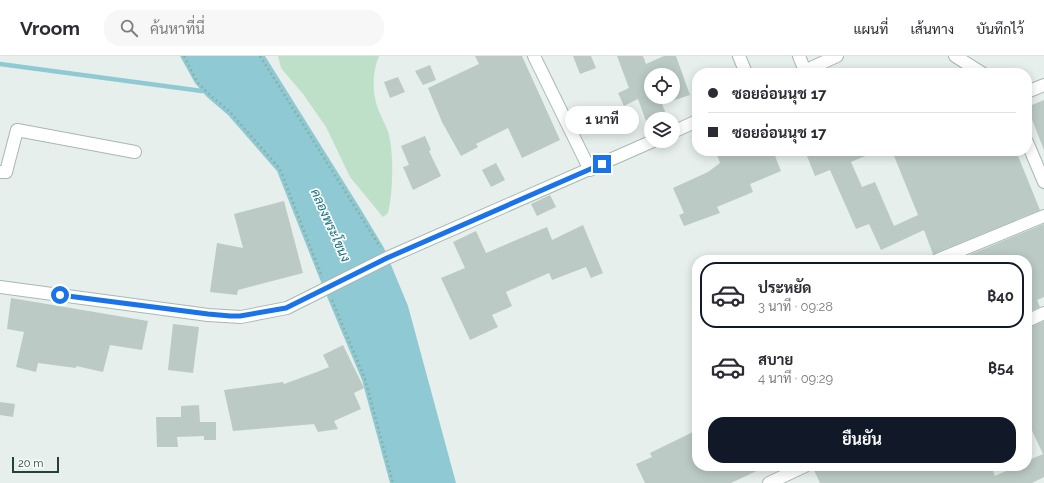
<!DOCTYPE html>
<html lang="th">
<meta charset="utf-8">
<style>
:root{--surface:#fff;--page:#f7f7f7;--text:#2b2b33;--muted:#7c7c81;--line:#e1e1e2;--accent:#111827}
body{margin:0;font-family:Raleway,Sarabun,sans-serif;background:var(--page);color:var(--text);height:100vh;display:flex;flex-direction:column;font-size:15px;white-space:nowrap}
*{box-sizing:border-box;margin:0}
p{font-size:13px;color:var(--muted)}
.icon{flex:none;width:22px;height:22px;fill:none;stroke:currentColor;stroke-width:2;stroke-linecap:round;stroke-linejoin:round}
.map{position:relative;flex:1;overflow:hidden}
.side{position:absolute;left:692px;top:199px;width:340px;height:216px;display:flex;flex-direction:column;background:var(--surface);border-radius:16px;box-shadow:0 2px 10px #0003}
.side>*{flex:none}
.guide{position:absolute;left:692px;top:12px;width:340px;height:88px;border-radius:16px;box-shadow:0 2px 10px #0003;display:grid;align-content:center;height:88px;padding:0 16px;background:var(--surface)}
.buttons{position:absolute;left:644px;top:12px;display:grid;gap:8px}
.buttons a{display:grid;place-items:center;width:36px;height:36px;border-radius:50%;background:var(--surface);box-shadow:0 2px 10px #0003;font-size:20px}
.scale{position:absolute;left:12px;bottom:10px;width:47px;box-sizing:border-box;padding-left:4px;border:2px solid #24423a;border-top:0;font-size:11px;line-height:14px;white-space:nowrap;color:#24423a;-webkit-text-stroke:3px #f7fbf9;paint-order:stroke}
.end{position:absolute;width:18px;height:18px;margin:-9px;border:5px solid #1a73e8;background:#fff;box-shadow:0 0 0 2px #fff}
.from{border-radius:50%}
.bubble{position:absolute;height:28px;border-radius:14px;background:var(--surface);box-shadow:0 2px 10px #0003;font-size:13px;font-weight:700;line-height:28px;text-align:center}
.guide b{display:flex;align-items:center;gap:14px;height:38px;font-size:15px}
.guide b+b{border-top:1px solid var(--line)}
.guide i{width:10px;height:10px;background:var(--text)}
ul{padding:7px 0 0;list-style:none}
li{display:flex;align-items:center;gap:12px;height:66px;margin:0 8px 6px;padding:0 8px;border:2px solid transparent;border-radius:16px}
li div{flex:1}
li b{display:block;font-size:15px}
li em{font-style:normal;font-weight:700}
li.current{border-color:var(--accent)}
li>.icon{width:36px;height:36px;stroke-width:1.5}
.cta{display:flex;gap:8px;margin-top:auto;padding:8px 16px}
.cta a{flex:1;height:46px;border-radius:16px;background:var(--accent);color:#fff;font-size:16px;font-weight:700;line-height:46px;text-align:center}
header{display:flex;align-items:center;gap:24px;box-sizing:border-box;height:56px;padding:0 20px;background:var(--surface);border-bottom:1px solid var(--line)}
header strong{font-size:19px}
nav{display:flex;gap:22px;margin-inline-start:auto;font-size:14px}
.search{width:280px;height:36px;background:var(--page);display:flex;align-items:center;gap:10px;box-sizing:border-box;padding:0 14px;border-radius:16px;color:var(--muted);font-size:15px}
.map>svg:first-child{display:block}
</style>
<header>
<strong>Vroom</strong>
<div class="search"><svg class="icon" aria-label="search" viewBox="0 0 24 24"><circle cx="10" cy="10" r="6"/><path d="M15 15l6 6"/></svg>ค้นหาที่นี่</div>
<nav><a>แผนที่</a><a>เส้นทาง</a><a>บันทึกไว้</a></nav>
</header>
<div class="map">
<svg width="1044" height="427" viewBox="0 0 1044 427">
<rect width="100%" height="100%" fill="#e6efeb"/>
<!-- green -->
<path fill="#bfe0c8" d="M278 0H379C371 19 372 41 381 60 384 67 388 73 389 80 394 98 393 139 388 157L383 161 350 121 326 71 303 38 281 12Z"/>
<!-- water -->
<path fill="#8ec9d4" d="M180 0H265L360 152 384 192 408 250 456 427H390L362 324 323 231 277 115 228 59 207 41 195 27Z"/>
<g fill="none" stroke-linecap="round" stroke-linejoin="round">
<!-- stream -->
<path stroke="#8ec9d4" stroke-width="4.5" d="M0 8 202 35H208"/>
</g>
<!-- building -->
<g fill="#bbcac4" fill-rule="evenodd">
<path d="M475 0H522L560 84 522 102 508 72 476 88 478 91 461 100 442 66 428 32 479 8Z"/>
<path d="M573 0H591L596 12 580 18Z"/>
<path d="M617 0H643L646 8 664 0H676L690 39 662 48 666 58 646 65 638 43 624 50 618 37 629 32ZM651 19H673V41H651Z"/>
<path d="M430 9 436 24 423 29 415 15Z"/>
<path d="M398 21 405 36 390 42 384 26Z"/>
<path d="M1044 44V94L1027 51Z"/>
<path d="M425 80 431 94 429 95 441 120 413 134 403 111 409 109 401 90Z"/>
<path d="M727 95H773L781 115 750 128 753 136 717 151 720 157 684 170 679 159 684 157 673 132 708 116 720 107 717 99Z"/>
<path d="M805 95H877L851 106 862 131 875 126 894 170 918 159 892 95H1016L1040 154 933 198 924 174 881 194 869 168 856 173 830 114 815 120Z"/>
<path d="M496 107 505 124 491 131 482 114Z"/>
<path d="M550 139 556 151 537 160 531 148Z"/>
<path d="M284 145 303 217 238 234 237 239 210 236 217 187 243 192 234 158Z"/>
<path d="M1044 168V241L1037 244 1040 251 1027 257V204H957Z"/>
<path d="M583 169 603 217 591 222 586 211 552 224 549 217 506 236 512 250 492 259 498 271 470 284 441 222 465 212 453 186 476 175 486 197 547 171 552 184Z"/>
<path d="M11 242 148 265 142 294 110 289 103 316 76 310V312L38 307 36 316 16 311 24 276 7 273Z"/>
<path d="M1044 265V421L1032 427H820L812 410H991L995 420 1017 410H1027V405L1043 398 1027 364V272Z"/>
<path d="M173 268 199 271 193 317 168 314Z"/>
<path d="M343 289 364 332 354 337 361 353 334 365 338 373 318 376 314 368 233 375 224 334 283 326 284 328 317 316 329 311 323 299Z"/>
<path d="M0 346 15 348 13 361 0 359Z"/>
<path d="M199 349 200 366H216V384H204V380L177 381 178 391H157L156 361H181V350Z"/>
<path d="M697 374V410H767L731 427H645L636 408 652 401 650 397Z"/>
</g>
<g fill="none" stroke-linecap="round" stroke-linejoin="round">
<defs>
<g id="minor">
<path d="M534 0 590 114"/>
<path d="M739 0 746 17"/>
<path d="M799 0 805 15"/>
<path d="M955 0 982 17"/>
<path d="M800 17 837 0"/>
<path d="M1027 36 1044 29"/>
<path d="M673 76 697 65"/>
<path d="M1027 86 1044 126"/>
<path d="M0 116H6L17 74 135 96"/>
<path d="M937 204 1044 160"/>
<path d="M0 231 208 259 241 261 287 252 387 202 653 85"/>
<path d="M1027 265 1044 257"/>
<path d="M769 427 805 410"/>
</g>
</defs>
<!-- minor casing -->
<use href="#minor" stroke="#a8b8b2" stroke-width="14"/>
<!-- path -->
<g stroke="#86b3a5" stroke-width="2.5" stroke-dasharray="2 3" stroke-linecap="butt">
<path d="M184 0 197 26 209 38 230 56 280 113 322 221"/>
<path d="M260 0 380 191"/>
<path d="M332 244 365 323 393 427"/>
</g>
<!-- minor -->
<use href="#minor" stroke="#fff" stroke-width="12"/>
</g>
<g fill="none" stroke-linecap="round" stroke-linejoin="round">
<!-- route -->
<path stroke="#1a73e8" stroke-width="5" d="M60 239 208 258 230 260H240L286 252 387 202 602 108"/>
</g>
<g text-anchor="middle" stroke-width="3.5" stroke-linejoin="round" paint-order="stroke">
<!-- water labels -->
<g font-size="13" font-style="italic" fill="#1c6f80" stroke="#f7fbf9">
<text transform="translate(331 169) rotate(66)" y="5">คลองพระโขนง</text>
</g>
</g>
</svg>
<div class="buttons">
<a><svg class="icon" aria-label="locate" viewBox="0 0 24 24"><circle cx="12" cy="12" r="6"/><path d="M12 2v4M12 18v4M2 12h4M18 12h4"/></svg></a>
<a><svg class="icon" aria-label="layers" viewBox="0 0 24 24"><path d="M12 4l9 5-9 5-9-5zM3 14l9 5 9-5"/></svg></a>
</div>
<div class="scale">20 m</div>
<i class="end from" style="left:60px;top:239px"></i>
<i class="end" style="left:602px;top:108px"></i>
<div class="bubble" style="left:565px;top:50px;width:74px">1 นาที</div>
<div class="guide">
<b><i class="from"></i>ซอยอ่อนนุช 17</b>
<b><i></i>ซอยอ่อนนุช 17</b>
</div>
<section class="side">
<ul>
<li class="current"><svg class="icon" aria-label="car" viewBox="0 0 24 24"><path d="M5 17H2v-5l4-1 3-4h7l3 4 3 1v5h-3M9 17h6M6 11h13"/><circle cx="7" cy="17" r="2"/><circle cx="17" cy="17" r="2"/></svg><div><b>ประหยัด</b><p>3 นาที · 09:28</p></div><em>฿40</em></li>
<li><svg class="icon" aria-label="car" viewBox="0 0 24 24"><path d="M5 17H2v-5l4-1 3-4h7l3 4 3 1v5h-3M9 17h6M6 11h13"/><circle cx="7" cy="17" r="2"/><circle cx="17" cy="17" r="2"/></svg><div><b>สบาย</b><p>4 นาที · 09:29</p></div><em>฿54</em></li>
</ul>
<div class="cta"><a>ยืนยัน</a></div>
</section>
</div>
